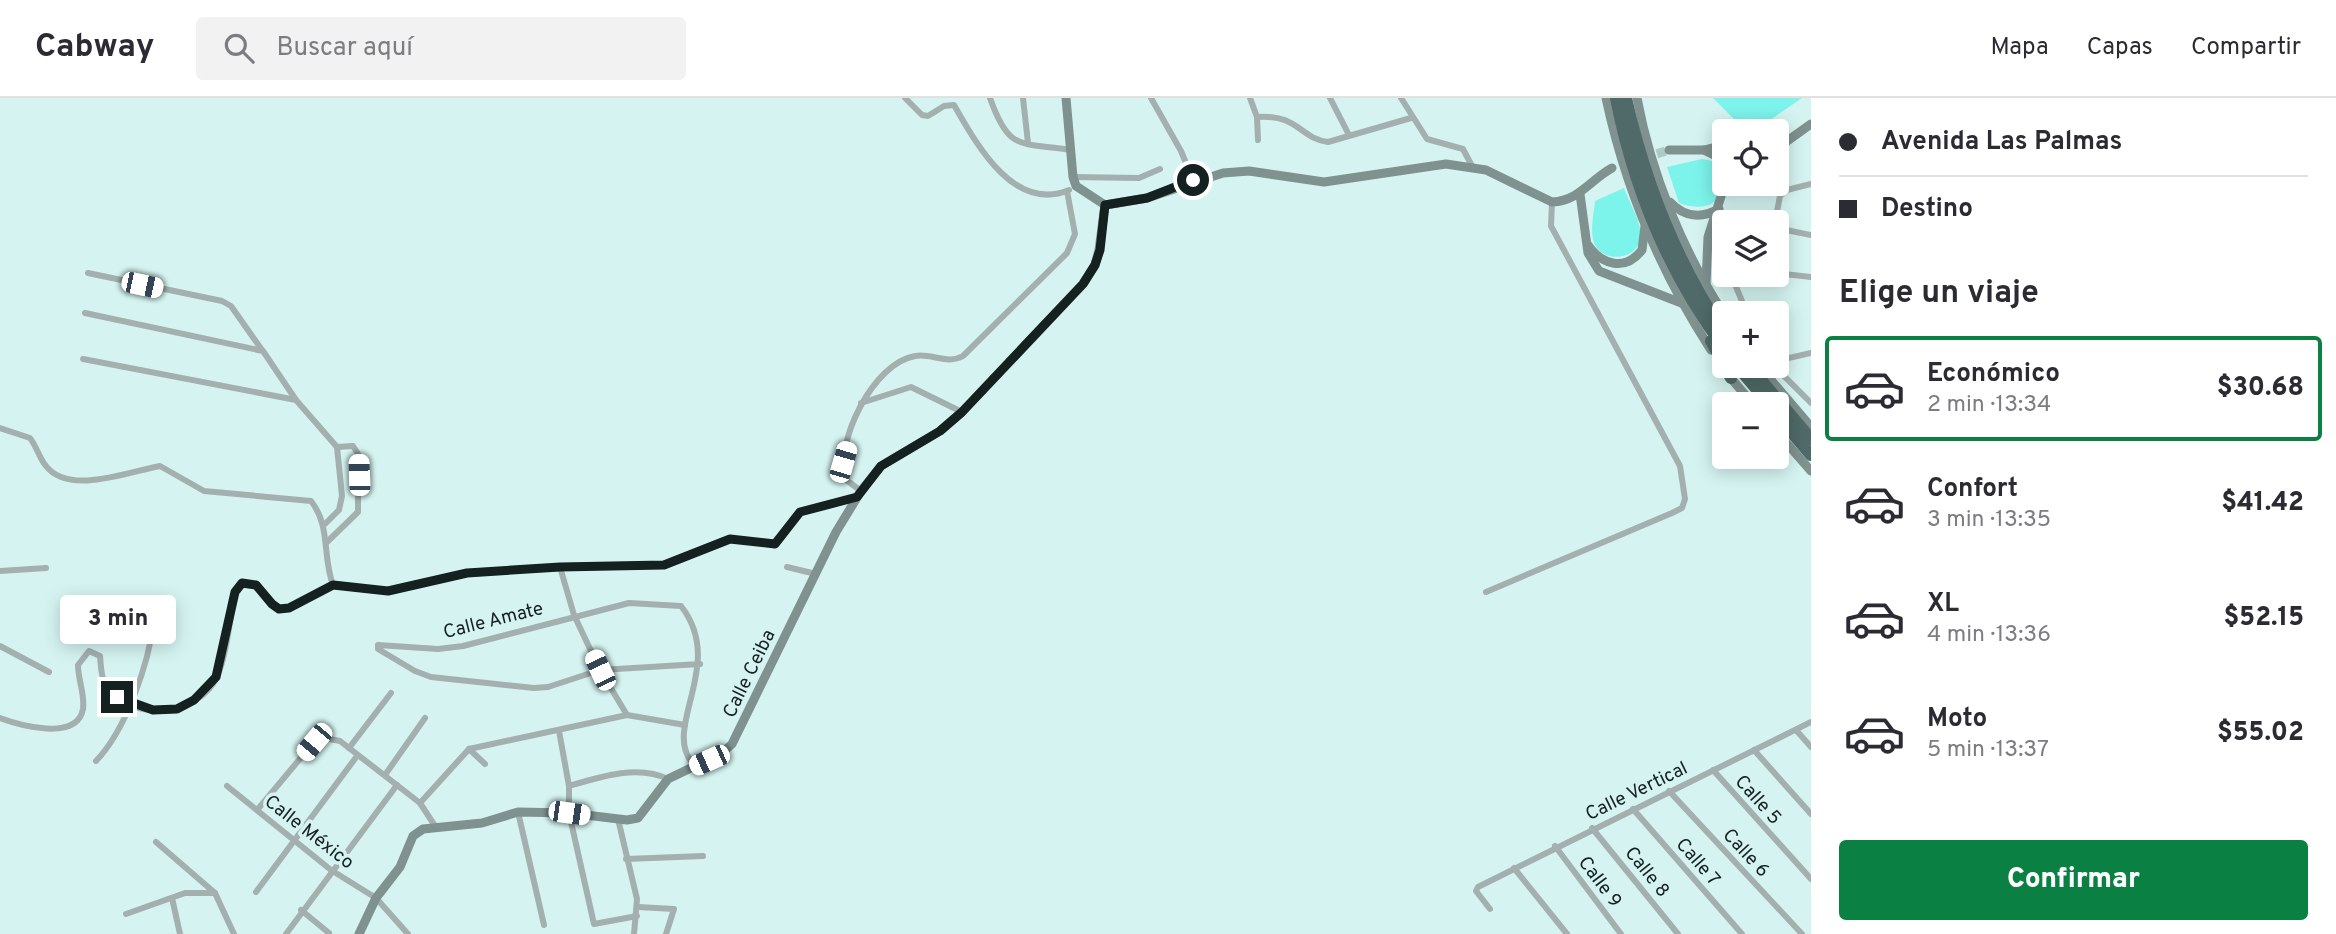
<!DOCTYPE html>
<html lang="es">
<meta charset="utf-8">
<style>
:root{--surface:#fff;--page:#f2f2f3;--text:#2b2b33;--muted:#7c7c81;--line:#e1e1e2;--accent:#0b8043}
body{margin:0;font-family:Overpass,sans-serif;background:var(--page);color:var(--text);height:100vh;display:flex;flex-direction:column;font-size:26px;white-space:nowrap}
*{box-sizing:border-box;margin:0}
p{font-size:23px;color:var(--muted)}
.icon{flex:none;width:38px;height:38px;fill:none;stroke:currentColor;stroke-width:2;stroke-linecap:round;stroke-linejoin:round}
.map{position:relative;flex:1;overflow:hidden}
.side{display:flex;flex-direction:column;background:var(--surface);width:525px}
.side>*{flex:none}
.top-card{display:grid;align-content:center;height:154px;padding:0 28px;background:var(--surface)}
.tools{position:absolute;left:1712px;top:21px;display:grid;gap:14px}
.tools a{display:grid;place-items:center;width:77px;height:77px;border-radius:7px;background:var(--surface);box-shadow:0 4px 18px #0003;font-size:35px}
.end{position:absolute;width:32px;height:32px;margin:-16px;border:9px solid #152020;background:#fff;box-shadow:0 0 0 4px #fff}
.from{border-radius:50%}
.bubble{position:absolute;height:49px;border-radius:7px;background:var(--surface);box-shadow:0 4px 18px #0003;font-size:23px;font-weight:800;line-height:49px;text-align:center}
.car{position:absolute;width:21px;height:42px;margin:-21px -10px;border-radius:9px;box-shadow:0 0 5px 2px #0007;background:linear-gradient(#fff 24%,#345 0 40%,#fff 0 76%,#345 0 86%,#fff 0)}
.top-card b{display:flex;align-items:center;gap:24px;height:66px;font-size:26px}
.top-card b+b{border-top:2px solid var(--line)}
.top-card i{width:18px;height:18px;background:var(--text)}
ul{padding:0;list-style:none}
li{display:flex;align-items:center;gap:21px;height:105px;margin:0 14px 10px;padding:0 14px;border:4px solid transparent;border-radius:7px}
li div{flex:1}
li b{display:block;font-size:26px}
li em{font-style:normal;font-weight:800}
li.selected{border-color:var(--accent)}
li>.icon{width:63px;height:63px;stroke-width:1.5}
h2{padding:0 28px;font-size:32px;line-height:84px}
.action{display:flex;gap:14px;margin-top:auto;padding:14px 28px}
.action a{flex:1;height:80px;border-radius:7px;background:var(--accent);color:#fff;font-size:28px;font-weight:800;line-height:80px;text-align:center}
header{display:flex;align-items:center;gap:42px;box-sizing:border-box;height:98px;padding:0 35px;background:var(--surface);border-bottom:2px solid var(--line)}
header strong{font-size:33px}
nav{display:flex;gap:38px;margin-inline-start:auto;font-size:24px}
.search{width:490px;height:63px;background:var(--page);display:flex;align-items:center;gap:18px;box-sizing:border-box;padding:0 24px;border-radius:7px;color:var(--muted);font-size:26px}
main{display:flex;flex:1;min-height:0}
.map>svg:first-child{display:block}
</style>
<header>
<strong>Cabway</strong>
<div class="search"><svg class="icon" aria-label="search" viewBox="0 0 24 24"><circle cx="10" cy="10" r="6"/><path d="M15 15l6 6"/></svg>Buscar aquí</div>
<nav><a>Mapa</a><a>Capas</a><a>Compartir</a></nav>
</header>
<main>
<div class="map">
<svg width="1811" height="836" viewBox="0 0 1811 836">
<rect width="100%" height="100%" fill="#d5f4f1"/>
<!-- green -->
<g fill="#7cf3eb">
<path d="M1713 0H1802L1754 33H1746Z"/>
<path d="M1702 61 1712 63C1735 95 1715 118 1679 105L1667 69Z"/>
<path d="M1624 90C1629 104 1641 123 1641 138 1640 160 1606 167 1595 147 1589 135 1594 116 1595 103Z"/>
</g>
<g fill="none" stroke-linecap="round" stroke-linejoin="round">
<!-- secondary-tunnel -->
<path stroke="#afcac7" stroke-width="9" stroke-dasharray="9 4.5" stroke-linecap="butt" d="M1644 60 1669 52"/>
<!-- street -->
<g stroke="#a3b0af" stroke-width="6">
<path d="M905 0 922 17 928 18 944 8 954 7C977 47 1014 115 1069 92"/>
<path d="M990 0C1009 54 1020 44 1071 52"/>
<path d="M1023 0 1028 45"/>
<path d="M1151 0 1181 53 1193 82"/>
<path d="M1250 0 1257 19 1258 42"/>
<path d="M1330 0 1349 37"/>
<path d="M1401 0 1427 41 1463 51 1472 68"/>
<path d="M1257 19C1299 16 1299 40 1328 44L1411 20"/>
<path d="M1073 79 1139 80 1160 71"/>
<path d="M1775 124 1780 98 1787 92 1811 86"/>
<path d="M1712 130 1724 159"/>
<path d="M1776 130 1811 137"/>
<path d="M88 175 222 203 231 208 262 252"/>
<path d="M1776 175 1811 179"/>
<path d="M1731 177 1747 215"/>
<path d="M1735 185 1760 177"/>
<path d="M85 215 263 253 296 302 337 349 342 398 339 412 325 426"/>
<path d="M83 261 296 302"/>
<path d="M1776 263 1811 255"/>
<path d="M1774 268 1811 305"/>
<path d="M861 305 911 289 962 314"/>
<path d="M0 330 30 340C37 349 39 360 46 368 69 398 131 373 160 368L204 393 311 403C331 428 322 458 333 487"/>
<path d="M861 393 845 381C835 344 873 265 915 258 932 255 947 267 963 258L1067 155 1075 136 1067 93"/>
<path d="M326 445 358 414V356L353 348 337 349"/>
<path d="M560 469 574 517 600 572 627 617"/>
<path d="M787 469 816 476"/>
<path d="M0 473 46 470"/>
<path d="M333 487 388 493 467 475 560 469 664 467 730 441 775 446 800 413 857 399"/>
<path d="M1486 494 1672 415 1682 410 1685 401 1680 368 1551 128 1552 104"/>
<path d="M0 548 49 574"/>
<path d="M0 620C19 627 77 644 83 611 85 596 78 582 78 567L89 553 100 558C101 569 101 584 110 593 137 624 199 617 217 579 227 556 230 519 235 494L242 486 256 487 279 511 289 510 333 487"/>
<path d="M1796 632 1811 649"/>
<path d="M559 633 569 688V715L594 826 637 818"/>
<path d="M349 650 391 595"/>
<path d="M469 651 627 617 685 627"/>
<path d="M469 651 485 666"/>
<path d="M1754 652 1811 716"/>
<path d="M96 663C126 632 149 565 154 522"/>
<path d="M695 668C658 632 728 568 681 508L629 505 463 548 438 551 378 547V551L415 573 431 579 534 590 548 589 600 572 700 566"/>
<path d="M1713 672 1811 781"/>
<path d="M385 677 425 620"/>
<path d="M227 688 331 772 376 800 408 836"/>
<path d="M569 688C599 679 638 666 668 681"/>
<path d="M1669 693 1802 836"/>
<path d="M420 705 469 651"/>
<path d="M258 711 314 644 325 640 340 643 420 705 435 728"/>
<path d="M1633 711 1742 836"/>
<path d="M518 714 544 827"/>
<path d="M618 721 637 801 634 836"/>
<path d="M1592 730 1678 836"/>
<path d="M156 744 215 795 234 836"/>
<path d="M1555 748 1621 836"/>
<path d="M626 761 703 758"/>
<path d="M1514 770 1567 836"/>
<path d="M256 794 357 658"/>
<path d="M172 800 180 836"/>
<path d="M638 809 674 811 666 836"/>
<path d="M1490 811 1476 793 1478 789 1811 624"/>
<path d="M301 812 329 835"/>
<path d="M126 816 185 795H215"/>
<path d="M286 836 397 687"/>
</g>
<!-- secondary -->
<g stroke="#7f9290" stroke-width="9">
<path d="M1066 0 1073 79 1076 88 1105 107"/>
<path d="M1606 0C1625 89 1661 175 1711 252"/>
<path d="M1637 0C1651 75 1682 152 1724 216"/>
<path d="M1776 51 1811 26"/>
<path d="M1669 52H1704L1724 47"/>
<path d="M1704 52 1716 58 1724 73"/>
<path d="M1580 96 1588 155 1599 173 1684 206"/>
<path d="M1670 104C1684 119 1701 121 1719 111"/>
<path d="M1105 107 1147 100 1223 75 1249 73 1324 84 1446 66 1486 72 1552 104C1579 103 1590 82 1612 70"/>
<path d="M1588 147C1602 167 1625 174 1642 152L1645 128"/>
<path d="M1706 186 1708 139 1725 86"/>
<path d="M1759 268 1811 329"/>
<path d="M1729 278 1753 306"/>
<path d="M1776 333 1811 373"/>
<path d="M359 836 376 800 400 769 413 738 423 731 482 725 518 714 569 715 627 722 638 720 668 681 722 655 732 646 836 434 861 393 881 368 940 333 962 314 1083 186 1095 167 1099 152 1105 107"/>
</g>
<!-- highway -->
<g stroke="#4f6a68" stroke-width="12">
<path d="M1616 0C1634 92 1668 174 1724 250"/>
<path d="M1626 0C1645 85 1675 162 1724 235"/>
<path d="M1711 243 1724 267"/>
<path d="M1724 268 1731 280"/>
<path d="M1737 268 1769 306"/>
<path d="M1749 268 1811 341"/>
<path d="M1776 316 1811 357"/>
</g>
</g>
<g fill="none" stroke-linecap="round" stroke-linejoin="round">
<!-- route -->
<path stroke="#152020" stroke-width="9" d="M117 599 153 612 177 611 194 602 216 579 235 494 242 485 256 487 272 506 279 511 289 510 333 487 388 493 467 475 560 469 664 467 730 441 775 446 800 414 857 399 881 368 940 333 962 314 1083 186 1095 167 1100 152 1105 107 1147 100 1193 82"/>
</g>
<g text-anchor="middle" stroke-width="7" stroke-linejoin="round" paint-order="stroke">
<!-- street labels -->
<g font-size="19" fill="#152020" stroke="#d5f4f1">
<text transform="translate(493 521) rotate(-14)" y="7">Calle Amate</text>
<text transform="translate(748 575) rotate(-64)" y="7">Calle Ceiba</text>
<text transform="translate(1636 692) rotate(-26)" y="7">Calle Vertical</text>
<text transform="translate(1759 701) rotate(48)" y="7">Calle 5</text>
<text transform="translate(310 733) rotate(38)" y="7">Calle México</text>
<text transform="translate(1747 754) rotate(47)" y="7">Calle 6</text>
<text transform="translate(1699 763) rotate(49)" y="7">Calle 7</text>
<text transform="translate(1648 773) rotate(51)" y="7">Calle 8</text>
<text transform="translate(1601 783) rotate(53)" y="7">Calle 9</text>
</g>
</g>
</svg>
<div class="tools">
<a><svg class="icon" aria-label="locate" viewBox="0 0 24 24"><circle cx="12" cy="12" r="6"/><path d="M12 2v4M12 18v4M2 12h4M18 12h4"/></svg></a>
<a><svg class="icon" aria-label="layers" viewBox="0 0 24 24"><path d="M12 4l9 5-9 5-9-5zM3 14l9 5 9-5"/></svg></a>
<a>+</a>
<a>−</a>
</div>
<i class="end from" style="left:1193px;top:82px"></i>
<i class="end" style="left:117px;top:599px"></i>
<div class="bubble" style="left:60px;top:497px;width:116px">3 min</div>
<i class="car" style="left:142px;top:187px;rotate:102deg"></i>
<i class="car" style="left:843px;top:364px;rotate:16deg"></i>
<i class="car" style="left:359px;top:377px;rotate:358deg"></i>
<i class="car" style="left:600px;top:572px;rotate:335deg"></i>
<i class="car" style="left:314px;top:644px;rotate:220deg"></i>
<i class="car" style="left:709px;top:662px;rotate:246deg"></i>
<i class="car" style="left:569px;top:715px;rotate:98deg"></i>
</div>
<section class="side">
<div class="top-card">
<b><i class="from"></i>Avenida Las Palmas</b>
<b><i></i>Destino</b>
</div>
<h2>Elige un viaje</h2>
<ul>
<li class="selected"><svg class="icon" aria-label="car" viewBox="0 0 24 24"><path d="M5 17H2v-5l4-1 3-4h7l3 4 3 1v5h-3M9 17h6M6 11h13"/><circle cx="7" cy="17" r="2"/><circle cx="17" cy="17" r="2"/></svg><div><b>Económico</b><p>2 min · 13:34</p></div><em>$30.68</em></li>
<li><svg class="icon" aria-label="car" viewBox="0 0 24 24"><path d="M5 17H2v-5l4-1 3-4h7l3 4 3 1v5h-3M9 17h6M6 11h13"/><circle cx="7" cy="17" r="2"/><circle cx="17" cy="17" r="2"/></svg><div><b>Confort</b><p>3 min · 13:35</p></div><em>$41.42</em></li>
<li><svg class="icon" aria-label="car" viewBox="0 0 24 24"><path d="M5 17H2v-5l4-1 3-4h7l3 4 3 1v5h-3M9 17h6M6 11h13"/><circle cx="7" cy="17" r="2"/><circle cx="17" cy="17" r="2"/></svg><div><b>XL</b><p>4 min · 13:36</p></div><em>$52.15</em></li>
<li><svg class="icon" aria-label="car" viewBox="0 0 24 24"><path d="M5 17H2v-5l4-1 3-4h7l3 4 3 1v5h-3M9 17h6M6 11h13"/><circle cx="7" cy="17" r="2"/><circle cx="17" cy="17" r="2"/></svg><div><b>Moto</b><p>5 min · 13:37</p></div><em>$55.02</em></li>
</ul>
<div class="action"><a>Confirmar</a></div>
</section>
</main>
